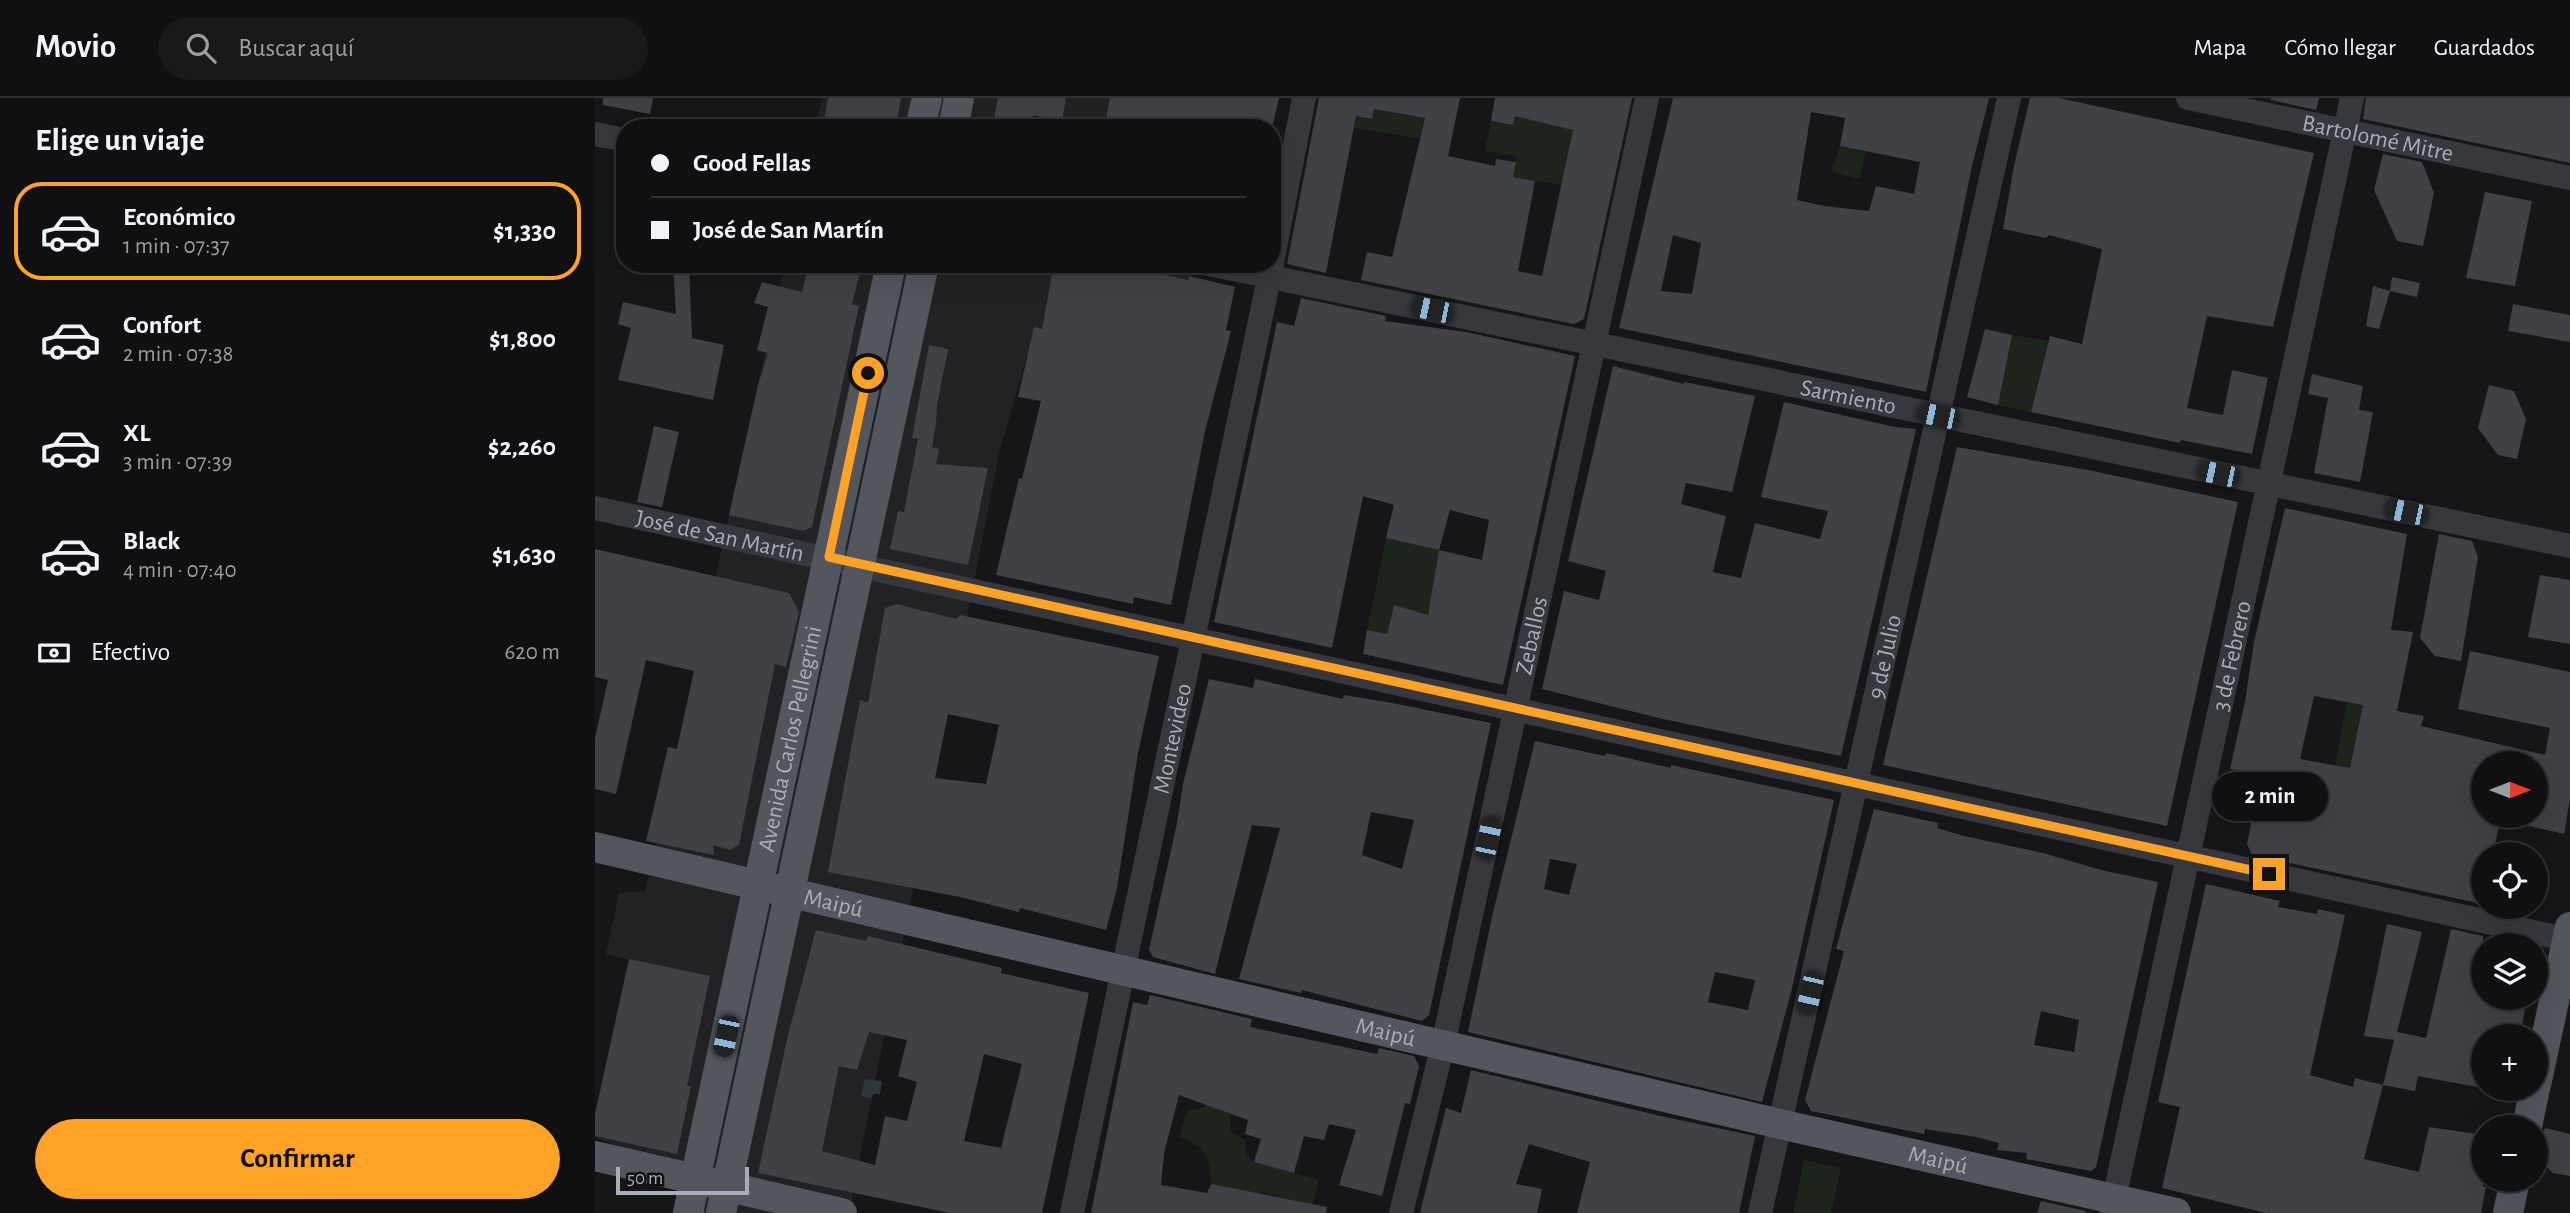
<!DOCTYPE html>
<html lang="es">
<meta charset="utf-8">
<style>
:root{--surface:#101012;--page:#19191b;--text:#f1f3f6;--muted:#9c9d9f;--line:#303032;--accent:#ffa327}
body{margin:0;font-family:"Alegreya Sans",sans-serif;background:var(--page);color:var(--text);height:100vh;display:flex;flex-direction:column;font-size:26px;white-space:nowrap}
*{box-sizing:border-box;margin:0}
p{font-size:23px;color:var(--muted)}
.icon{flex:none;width:38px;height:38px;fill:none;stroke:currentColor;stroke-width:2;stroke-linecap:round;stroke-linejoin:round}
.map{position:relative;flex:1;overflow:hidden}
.sheet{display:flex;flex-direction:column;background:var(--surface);width:595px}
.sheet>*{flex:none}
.guide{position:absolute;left:21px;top:21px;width:665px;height:154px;border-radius:28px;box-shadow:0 7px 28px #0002,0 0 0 2px var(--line);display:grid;align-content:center;height:154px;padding:0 35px;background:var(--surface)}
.needle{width:46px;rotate:90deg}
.fabs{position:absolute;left:1876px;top:653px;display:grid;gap:14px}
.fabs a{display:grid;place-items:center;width:77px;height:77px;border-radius:50%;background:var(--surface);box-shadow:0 7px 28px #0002,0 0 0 2px var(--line);font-size:35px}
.scale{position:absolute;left:21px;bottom:18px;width:133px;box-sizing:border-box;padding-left:7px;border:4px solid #a7aeb9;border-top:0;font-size:19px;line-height:24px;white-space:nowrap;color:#a7aeb9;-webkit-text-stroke:5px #111113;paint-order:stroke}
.end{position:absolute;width:32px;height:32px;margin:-16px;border:9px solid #ffa327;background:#111;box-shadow:0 0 0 4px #111}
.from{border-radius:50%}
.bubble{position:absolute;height:49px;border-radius:24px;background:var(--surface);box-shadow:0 7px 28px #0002,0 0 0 2px var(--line);font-size:23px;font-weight:700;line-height:49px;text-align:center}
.car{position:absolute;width:21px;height:42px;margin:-21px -10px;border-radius:9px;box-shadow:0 0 5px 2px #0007;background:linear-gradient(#222 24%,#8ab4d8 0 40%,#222 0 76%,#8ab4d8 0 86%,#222 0)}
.guide b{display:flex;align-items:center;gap:24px;height:66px;font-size:26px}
.guide b+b{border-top:2px solid var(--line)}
.guide i{width:18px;height:18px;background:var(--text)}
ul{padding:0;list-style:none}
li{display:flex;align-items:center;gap:21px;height:98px;margin:0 14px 10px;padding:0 21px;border:4px solid transparent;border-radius:28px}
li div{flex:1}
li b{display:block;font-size:26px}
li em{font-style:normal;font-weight:700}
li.on{border-color:var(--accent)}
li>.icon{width:63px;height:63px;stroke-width:1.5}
h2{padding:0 35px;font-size:32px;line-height:84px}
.pay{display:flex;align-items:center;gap:18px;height:77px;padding:0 35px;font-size:26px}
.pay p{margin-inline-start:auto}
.button{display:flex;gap:14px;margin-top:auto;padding:14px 35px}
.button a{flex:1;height:80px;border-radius:42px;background:var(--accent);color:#111;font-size:28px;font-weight:700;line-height:80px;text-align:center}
header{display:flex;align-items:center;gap:42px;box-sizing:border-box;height:98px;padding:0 35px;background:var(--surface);border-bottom:2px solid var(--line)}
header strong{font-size:33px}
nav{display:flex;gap:38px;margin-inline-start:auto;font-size:24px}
.search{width:490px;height:63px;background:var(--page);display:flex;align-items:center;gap:18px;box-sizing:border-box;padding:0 24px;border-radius:38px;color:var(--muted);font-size:26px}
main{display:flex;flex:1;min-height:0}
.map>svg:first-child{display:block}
</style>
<header>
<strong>Movio</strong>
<div class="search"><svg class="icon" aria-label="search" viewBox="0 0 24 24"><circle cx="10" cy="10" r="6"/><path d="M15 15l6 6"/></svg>Buscar aquí</div>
<nav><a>Mapa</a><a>Cómo llegar</a><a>Guardados</a></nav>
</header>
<main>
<section class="sheet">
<h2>Elige un viaje</h2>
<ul>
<li class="on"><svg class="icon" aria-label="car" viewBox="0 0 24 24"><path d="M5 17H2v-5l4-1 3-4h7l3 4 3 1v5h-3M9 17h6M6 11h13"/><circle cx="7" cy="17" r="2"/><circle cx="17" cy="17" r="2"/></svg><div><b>Económico</b><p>1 min · 07:37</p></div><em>$1,330</em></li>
<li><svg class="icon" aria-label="car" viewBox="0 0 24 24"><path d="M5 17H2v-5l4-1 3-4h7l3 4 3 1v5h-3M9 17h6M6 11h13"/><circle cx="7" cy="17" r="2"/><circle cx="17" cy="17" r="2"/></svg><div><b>Confort</b><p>2 min · 07:38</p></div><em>$1,800</em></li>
<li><svg class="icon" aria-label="car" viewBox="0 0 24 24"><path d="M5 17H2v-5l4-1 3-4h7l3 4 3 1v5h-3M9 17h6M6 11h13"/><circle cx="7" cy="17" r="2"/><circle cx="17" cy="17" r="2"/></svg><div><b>XL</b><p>3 min · 07:39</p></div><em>$2,260</em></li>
<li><svg class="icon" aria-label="car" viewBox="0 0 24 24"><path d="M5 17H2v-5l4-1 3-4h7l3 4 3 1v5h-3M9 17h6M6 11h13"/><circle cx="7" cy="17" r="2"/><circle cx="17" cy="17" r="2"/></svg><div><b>Black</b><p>4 min · 07:40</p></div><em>$1,630</em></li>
</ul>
<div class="pay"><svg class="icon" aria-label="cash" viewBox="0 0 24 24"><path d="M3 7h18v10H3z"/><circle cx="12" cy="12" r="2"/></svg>Efectivo<p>620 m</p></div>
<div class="button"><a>Confirmar</a></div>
</section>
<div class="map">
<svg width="1975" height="1115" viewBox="0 0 1975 1115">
<rect width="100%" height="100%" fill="#161618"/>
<!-- built -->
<g fill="#222225">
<path d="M227 0H631L625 30H220Z"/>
<path d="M190 166H597L576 266 438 236 405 352 254 1115H88L100 1081 0 1039V1016L35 862 11 856 24 795 50 793Z"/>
</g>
<!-- green -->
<g fill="#1c241c">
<path d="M781 0 793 14 830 20 824 40 759 30 761 18 777 21Z"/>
<path d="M924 4 978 31 967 87 918 79 922 58 890 53 896 23 918 27Z"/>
<path d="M1245 48 1271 54 1264 81 1236 74Z"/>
<path d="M1417 237 1453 243 1436 314 1403 307Z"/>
<path d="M791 440 844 452 833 517 799 508 792 536 772 532Z"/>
<path d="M1752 604 1768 607 1755 670 1740 667Z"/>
<path d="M617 1003 622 1011 635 1016V1033L650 1042 651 1055 659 1064 724 1082 717 1108 667 1094 661 1115 642 1092 616 1086C615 1059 610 1046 584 1040L592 1013 606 1010Z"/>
<path d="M1209 1062 1246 1070 1236 1115H1198Z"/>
</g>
<!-- water -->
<path fill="#2b373d" d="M270 981 287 983 285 996H278L277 1000 266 998Z"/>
<!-- building -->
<g fill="#404145" fill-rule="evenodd">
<path d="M8 0H58L55 16 8 7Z"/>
<path d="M233 0H306L301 30H228Z"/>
<path d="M403 0H471L467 23 438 17 435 30H397Z"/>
<path d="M515 0H684L677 30H509Z"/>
<path d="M724 0H865L853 58 900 68 901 61 921 64 918 79 940 83 923 173 947 178 978 32 920 18 918 27 896 23 900 0H1037L989 221 979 226 766 182 772 154 797 159 830 20 779 11 777 21 761 18 731 175 692 166Z"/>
<path d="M1078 0H1394L1377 68 1331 294 1024 230ZM1216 14 1250 20 1245 48 1325 64 1319 96 1281 88 1274 113 1229 108 1202 102ZM1078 137 1106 145 1097 196 1066 193Z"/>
<path d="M1435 0H1464L1719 55 1678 229 1612 218 1592 310 1628 317 1637 272 1673 280 1657 356 1586 342 1585 345 1436 314 1455 238 1487 246 1507 151 1454 137 1451 140 1408 131 1419 68Z"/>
<path d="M1676 0H1724L1721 12 1676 2Z"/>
<path d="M1771 0H1975V65L1768 21Z"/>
<path d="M1788 56 1827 64 1839 95 1828 148 1802 143 1779 92Z"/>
<path d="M1890 94 1937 103 1920 188 1871 180Z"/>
<path d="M78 166H94L97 240 129 247 118 302 23 282 36 230 23 226 28 204 81 216Z"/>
<path d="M214 166H234L265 174 257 206 264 208 217 429 208 433 134 417 163 287 173 255 162 252 173 209 159 205 167 184 207 194Z"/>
<path d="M459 166H523L593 182 594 178 640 189 631 232 636 233 610 333 576 507 539 499 538 506 401 477 424 380 427 381 446 303 423 299 439 229 447 231Z"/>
<path d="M1797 179 1825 185 1822 199 1795 193Z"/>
<path d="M1778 188 1795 193 1784 231 1771 228Z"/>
<path d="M706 200 791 218 790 223 871 234 980 258 908 587 768 556 772 532 792 536 799 507 833 517 844 452 791 440 799 407 768 398 737 550 619 524 682 224 699 228ZM855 412 894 422 887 462 844 452Z"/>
<path d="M1918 206 1975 217V244L1913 233Z"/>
<path d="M1390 231 1417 237 1403 307 1372 299Z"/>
<path d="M334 247 353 251 342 307 341 326 337 349 344 351 341 366 393 370 373 467 295 451 303 413 309 414 323 341 317 340Z"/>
<path d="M1018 268 1089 286V284L1160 298 1137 394 1091 385 1086 406 1131 418 1118 474 1146 480 1160 425 1225 441 1233 413 1166 399 1189 304 1300 329 1321 331 1246 658 1068 621 947 591 969 493 1004 502 1011 473 973 463Z"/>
<path d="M1717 276 1768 288 1764 312 1778 314 1765 384 1719 375 1733 300 1713 296Z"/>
<path d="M1894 287 1919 293 1931 321 1922 361 1903 357 1883 330Z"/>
<path d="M59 328 84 334 67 409 42 404Z"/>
<path d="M1362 349 1493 372 1643 404 1572 728 1288 667Z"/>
<path d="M1690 410 1812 436 1796 532 1818 534 1802 613 1829 618 1826 628 1950 657 1955 630 1863 611 1875 553 1975 574V701L1969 736 1913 723 1914 718H1941V665H1888V718H1906L1898 756H1888V806L1657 757 1652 746 1659 710 1695 716 1701 686 1635 671 1650 604 1659 544ZM1719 598 1768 607 1755 670 1705 661Z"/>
<path d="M1844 436 1877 443 1883 459 1866 563 1840 558 1825 540Z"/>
<path d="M0 451 194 495 204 514 191 569 180 566 144 747 135 752 118 747 119 757 51 743 73 649 82 651 99 573 51 562 21 696 0 691V640L13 582 0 579Z"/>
<path d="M1945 477 1975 482V546L1933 539Z"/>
<path d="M301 506 361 521 365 517 564 558 543 655 522 790 511 832 425 810 424 814 365 799 233 774 265 602 273 605 290 510ZM353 616 404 627 391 686 340 680Z"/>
<path d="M614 581 658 590 660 581 748 601 749 597 792 604 896 625 834 917 827 923 707 892 706 895 644 881 685 730 657 727 620 876 558 859 554 852 582 725 588 686ZM776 714 819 722 807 771 767 757Z"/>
<path d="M940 643 1010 658 1011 655 1076 670V667L1239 702 1197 890 1167 1004 873 934 897 819ZM955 761 982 766 974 797 949 791ZM1120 874 1160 882 1153 912 1113 904Z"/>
<path d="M1279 711 1343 725 1342 730 1369 738 1448 755 1506 772 1563 784 1501 1069 1496 1073 1431 1061 1432 1055 1402 1052 1404 1045 1381 1039 1330 1031 1329 1036 1216 1013 1210 1002 1249 853 1241 851ZM1446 913 1484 922 1479 954 1439 947Z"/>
<path d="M1611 786 1685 803 1683 809 1722 816 1723 811 1750 817 1715 977 1758 989 1760 980 1788 987 1769 1061 1824 1074 1834 1029 1888 1037V1089H1891L1886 1115H1671L1567 1090 1585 1009 1563 1004Z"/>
<path d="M1792 826 1827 834 1802 934 1831 940 1856 831 1888 838V900H1932L1925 938H1888V990L1823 978 1820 993 1788 987 1799 942 1769 938Z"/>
<path d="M221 832 271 843 273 838 407 870 406 875 494 895 447 1115H355L163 1075 193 937ZM274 934 312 942 303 978 322 984 312 1023 290 1018 280 1067 227 1053 244 968 262 972ZM389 956 427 966 406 1050 369 1043Z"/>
<path d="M34 861 115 878 92 988H96L82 1056 0 1038V1016Z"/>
<path d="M555 897 657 921 655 929 782 956 784 950 819 958 824 968 815 1006 810 1005 787 1098 744 1087 761 1032 734 1026 729 1042 709 1038 699 1075 659 1064 666 1041 650 1036 653 1022 584 997 569 1055 566 1087 612 1095 616 1086 732 1109 731 1115H496L538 904 552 907Z"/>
<path d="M876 972 1061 1017 1160 1038 1144 1115H982L995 1064 934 1046 921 1086 947 1091 942 1115H825L851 1010 866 1015Z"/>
<path d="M1950 1030 1975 1036V1078L1958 1075 1941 1059V1044L1945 1040Z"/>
<path d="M1446 1103 1491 1113V1115H1442Z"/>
</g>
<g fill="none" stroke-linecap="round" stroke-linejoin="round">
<!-- minor -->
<g stroke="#37383e" stroke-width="24">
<path id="s1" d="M1593 0 1975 80"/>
<path d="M0 36 30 42"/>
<path d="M677 165 709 0"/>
<path id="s2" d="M614 166 1975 448"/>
<path id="s3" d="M0 410 1975 842"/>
<path id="s4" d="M477 1115 677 166"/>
<path id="s5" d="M806 1115 848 947 1052 0"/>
<path id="s6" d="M1165 1115 1414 0"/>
<path id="s7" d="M1516 1115 1757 0"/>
</g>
<!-- major -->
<g stroke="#53565d" stroke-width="30">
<path d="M325 30 332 0"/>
<path d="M358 30 364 0"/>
<path id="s8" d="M0 749 1185 1026 1581 1115"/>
<path d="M1941 987 1975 829"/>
<path d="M1932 1029 1940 990"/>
<path d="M0 1058 247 1115"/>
<path id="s9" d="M93 1115 296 166"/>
<path d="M126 1115 329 166"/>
<path d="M1913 1115 1920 1082"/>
</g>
</g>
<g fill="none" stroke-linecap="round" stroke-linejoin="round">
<!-- route -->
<path stroke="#ffa327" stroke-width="9" d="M273 275 234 459 1674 776"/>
</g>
<g text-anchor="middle" stroke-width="5" stroke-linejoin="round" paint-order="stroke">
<!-- street labels -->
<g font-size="24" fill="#a7aeb9" stroke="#111113">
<text dy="8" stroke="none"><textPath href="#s1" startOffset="194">Bartolomé Mitre</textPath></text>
<text dy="8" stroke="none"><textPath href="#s2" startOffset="653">Sarmiento</textPath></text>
<text dy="8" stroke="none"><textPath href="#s3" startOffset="128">José de San Martín</textPath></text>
<text dy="8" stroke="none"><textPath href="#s5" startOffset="592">Zeballos</textPath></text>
<text dy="8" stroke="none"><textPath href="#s6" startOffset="570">9 de Julio</textPath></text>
<text dy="8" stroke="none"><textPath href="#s7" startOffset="570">3 de Febrero</textPath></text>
<text dy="8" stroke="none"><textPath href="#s9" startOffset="485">Avenida Carlos Pellegrini</textPath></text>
<text dy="8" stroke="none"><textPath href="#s4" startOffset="485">Montevideo</textPath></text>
<text dy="8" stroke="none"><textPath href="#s8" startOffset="245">Maipú</textPath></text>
<text dy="8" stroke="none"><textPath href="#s8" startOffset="812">Maipú</textPath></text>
<text dy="8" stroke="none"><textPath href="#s8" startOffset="1379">Maipú</textPath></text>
</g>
</g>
</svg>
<div class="fabs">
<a><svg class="needle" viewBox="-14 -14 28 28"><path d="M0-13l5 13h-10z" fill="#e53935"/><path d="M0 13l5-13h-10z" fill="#9c9d9f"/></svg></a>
<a><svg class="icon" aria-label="locate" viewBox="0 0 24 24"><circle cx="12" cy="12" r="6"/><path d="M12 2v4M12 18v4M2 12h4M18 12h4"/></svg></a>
<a><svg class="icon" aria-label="layers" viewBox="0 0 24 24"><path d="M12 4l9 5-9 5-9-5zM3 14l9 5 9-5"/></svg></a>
<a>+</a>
<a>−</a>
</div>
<div class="scale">50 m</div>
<i class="end from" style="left:273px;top:275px"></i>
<i class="end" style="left:1674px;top:776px"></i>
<div class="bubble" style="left:1617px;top:674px;width:116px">2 min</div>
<i class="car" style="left:837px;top:212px;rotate:282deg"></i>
<i class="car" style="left:1343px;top:318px;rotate:282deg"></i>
<i class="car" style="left:1623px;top:376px;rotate:282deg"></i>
<i class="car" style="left:1811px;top:414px;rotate:282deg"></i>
<i class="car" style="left:893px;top:740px;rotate:12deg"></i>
<i class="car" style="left:1215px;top:895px;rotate:193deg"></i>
<i class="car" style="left:131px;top:938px;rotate:192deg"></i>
<div class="guide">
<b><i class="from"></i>Good Fellas</b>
<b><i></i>José de San Martín</b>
</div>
</div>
</main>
